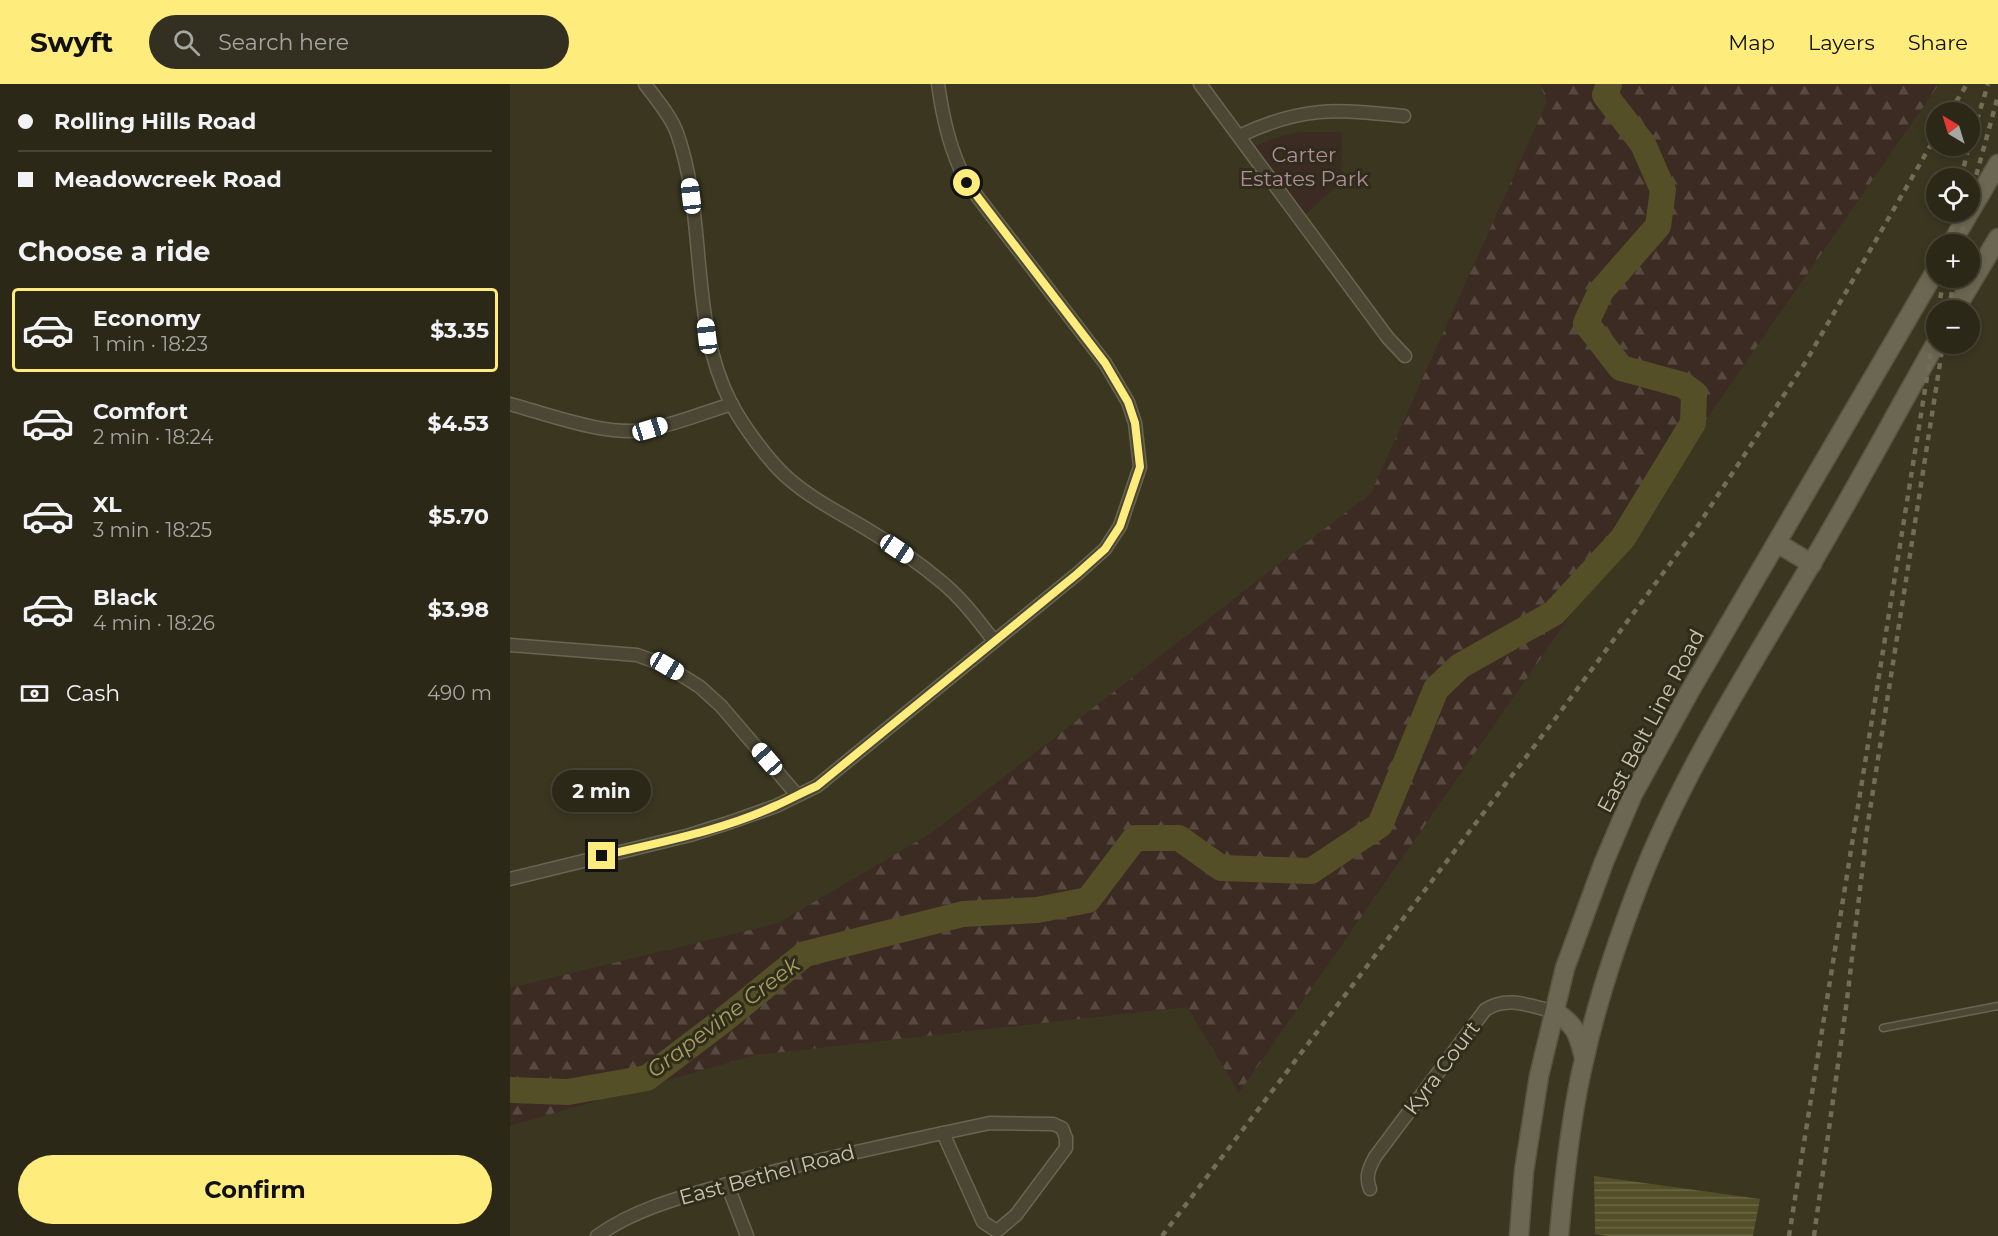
<!DOCTYPE html>
<meta charset="utf-8">
<style>
:root{--surface:#2c2818;--page:#343021;--text:#f1f3f6;--muted:#a6a6a2;--line:#484437;--accent:#feed7d}
body{margin:0;font-family:Montserrat,sans-serif;background:var(--page);color:var(--text);height:100vh;display:flex;flex-direction:column;font-size:22px;white-space:nowrap}
*{box-sizing:border-box;margin:0}
p{font-size:20px;color:var(--muted)}
.icon{flex:none;width:33px;height:33px;fill:none;stroke:currentColor;stroke-width:2;stroke-linecap:round;stroke-linejoin:round}
.map{position:relative;flex:1;overflow:hidden}
.sheet{display:flex;flex-direction:column;background:var(--surface);width:510px}
.sheet>*{flex:none}
.top-card{display:grid;align-content:center;height:132px;padding:0 18px;background:var(--surface)}
.needle{width:39px;rotate:322deg}
.buttons{position:absolute;left:1416px;top:18px;display:grid;gap:12px}
.buttons a{display:grid;place-items:center;width:54px;height:54px;border-radius:50%;background:var(--surface);box-shadow:0 3px 9px #0003,0 0 0 2px var(--line);font-size:30px}
.end{position:absolute;width:27px;height:27px;margin:-14px;border:8px solid #feed7d;background:#111;box-shadow:0 0 0 3px #111}
.from{border-radius:50%}
.bubble{position:absolute;height:42px;border-radius:21px;background:var(--surface);box-shadow:0 3px 9px #0003,0 0 0 2px var(--line);font-size:20px;font-weight:700;line-height:42px;text-align:center}
.car{position:absolute;width:18px;height:36px;margin:-18px -9px;border-radius:8px;box-shadow:0 0 4px 2px #0007;background:linear-gradient(#fff 24%,#345 0 40%,#fff 0 76%,#345 0 86%,#fff 0)}
.top-card b{display:flex;align-items:center;gap:21px;height:57px;font-size:22px}
.top-card b+b{border-top:2px solid var(--line)}
.top-card i{width:15px;height:15px;background:var(--text)}
ul{padding:0;list-style:none}
li{display:flex;align-items:center;gap:18px;height:84px;margin:0 12px 9px;padding:0 6px;border:3px solid transparent;border-radius:6px}
li div{flex:1}
li b{display:block;font-size:22px}
li em{font-style:normal;font-weight:700}
li.current{border-color:var(--accent)}
li>.icon{width:54px;height:54px;stroke-width:1.5}
h2{padding:0 18px;font-size:27px;line-height:72px}
.pay{display:flex;align-items:center;gap:15px;height:66px;padding:0 18px;font-size:22px}
.pay p{margin-inline-start:auto}
.primary-button{display:flex;gap:12px;margin-top:auto;padding:12px 18px}
.primary-button a{flex:1;height:69px;border-radius:36px;background:var(--accent);color:#111;font-size:24px;font-weight:700;line-height:69px;text-align:center}
header{display:flex;align-items:center;gap:36px;box-sizing:border-box;height:84px;padding:0 30px;background:var(--accent);color:#111}
header strong{font-size:28px}
nav{display:flex;gap:33px;margin-inline-start:auto;font-size:21px}
.search{width:420px;height:54px;background:var(--page);display:flex;align-items:center;gap:15px;box-sizing:border-box;padding:0 21px;border-radius:33px;color:var(--muted);font-size:22px}
main{display:flex;flex:1;min-height:0}
.map>svg:first-child{display:block}
</style>
<header>
<strong>Swyft</strong>
<div class="search"><svg class="icon" aria-label="search" viewBox="0 0 24 24"><circle cx="10" cy="10" r="6"/><path d="M15 15l6 6"/></svg>Search here</div>
<nav><a>Map</a><a>Layers</a><a>Share</a></nav>
</header>
<main>
<section class="sheet">
<div class="top-card">
<b><i class="from"></i>Rolling Hills Road</b>
<b><i></i>Meadowcreek Road</b>
</div>
<h2>Choose a ride</h2>
<ul>
<li class="current"><svg class="icon" aria-label="car" viewBox="0 0 24 24"><path d="M5 17H2v-5l4-1 3-4h7l3 4 3 1v5h-3M9 17h6M6 11h13"/><circle cx="7" cy="17" r="2"/><circle cx="17" cy="17" r="2"/></svg><div><b>Economy</b><p>1 min · 18:23</p></div><em>$3.35</em></li>
<li><svg class="icon" aria-label="car" viewBox="0 0 24 24"><path d="M5 17H2v-5l4-1 3-4h7l3 4 3 1v5h-3M9 17h6M6 11h13"/><circle cx="7" cy="17" r="2"/><circle cx="17" cy="17" r="2"/></svg><div><b>Comfort</b><p>2 min · 18:24</p></div><em>$4.53</em></li>
<li><svg class="icon" aria-label="car" viewBox="0 0 24 24"><path d="M5 17H2v-5l4-1 3-4h7l3 4 3 1v5h-3M9 17h6M6 11h13"/><circle cx="7" cy="17" r="2"/><circle cx="17" cy="17" r="2"/></svg><div><b>XL</b><p>3 min · 18:25</p></div><em>$5.70</em></li>
<li><svg class="icon" aria-label="car" viewBox="0 0 24 24"><path d="M5 17H2v-5l4-1 3-4h7l3 4 3 1v5h-3M9 17h6M6 11h13"/><circle cx="7" cy="17" r="2"/><circle cx="17" cy="17" r="2"/></svg><div><b>Black</b><p>4 min · 18:26</p></div><em>$3.98</em></li>
</ul>
<div class="pay"><svg class="icon" aria-label="cash" viewBox="0 0 24 24"><path d="M3 7h18v10H3z"/><circle cx="12" cy="12" r="2"/></svg>Cash<p>490 m</p></div>
<div class="primary-button"><a>Confirm</a></div>
</section>
<div class="map">
<svg width="1488" height="1152" viewBox="0 0 1488 1152">
<defs>
<pattern id="forest-firs" width="22" height="20" patternUnits="userSpaceOnUse" patternTransform="scale(1.5)"><rect width="22" height="20" fill="#3c2b22"/><path d="M5 1l3.5 6h-7zM16 11l3.5 6h-7z" fill="#574840"/></pattern>
<pattern id="water-rules" width="6" height="5" patternUnits="userSpaceOnUse" patternTransform="scale(1.5)"><rect width="6" height="5" fill="#554f28"/><path d="M0 2.5h6" fill="none" stroke="#6c6745"/></pattern>
</defs>
<rect width="100%" height="100%" fill="#3a3620"/>
<!-- forest -->
<path fill="url(#forest-firs)" d="M1030 0H1429L729 1009 677 923 245 971 0 1042V904L268 839 420 750 861 409 1037 18Z"/>
<!-- green -->
<path fill="#3c2b22" d="M789 48H832L831 98 790 135 738 66 762 55Z"/>
<!-- water -->
<path fill="url(#water-rules)" d="M1084 1092 1250 1115 1243 1152H1097L1085 1150Z"/>
<g fill="none" stroke-linecap="round" stroke-linejoin="round">
<!-- river -->
<path stroke="#554f28" stroke-width="26" d="M0 1006 58 1008 137 994 211 938 295 870 453 830 527 826 578 816 625 754H669L711 784 801 787 870 741 926 605 950 582 1044 529 1113 454 1183 339 1184 309 1173 301 1111 284 1076 239 1091 207 1148 142 1153 106 1133 60 1095 11 1099 0"/>
<defs>
<path id="lane" d="M1373 944 1488 922"/>
<g id="street">
<path d="M135 0C146 15 161 32 167 49 198 137 178 236 221 319 233 342 260 379 279 395 302 415 330 429 355 444 382 460 409 479 433 499 453 516 468 536 484 557"/>
<path d="M690 0 878 254 895 272"/>
<path d="M729 52C792 22 825 25 894 32"/>
<path d="M0 320C40 331 100 354 141 345 169 339 195 328 222 320"/>
<path d="M0 561 127 571 157 582 190 603 211 622 287 711"/>
<path d="M0 795 180 751 221 738 266 722 307 702 567 490 595 465 610 442 630 383 625 339 618 318 595 279 457 99C440 67 433 35 428 0"/>
<path d="M480 1039 543 1040 552 1044 556 1054V1064L506 1131 487 1147 473 1138 433 1049Z"/>
<path d="M217 1100 237 1152"/>
<path d="M860 1105C855 1093 859 1084 865 1073L975 926C997 911 1021 922 1045 928"/>
<path d="M87 1152C125 1125 171 1113 214 1101 287 1080 360 1065 433 1049"/>
</g>
<g id="primary">
<path d="M1441 160 1488 80"/>
<path d="M1445 226 1488 154"/>
<path d="M1267 459 1302 480"/>
<path d="M1045 928C1066 941 1068 950 1074 973"/>
<path d="M1009 1152 1014 1087 1029 992 1055 884 1094 778 1123 710 1181 605 1426 186"/>
<path d="M1049 1152C1054 1094 1061 1029 1075 972 1088 914 1107 858 1128 803 1172 689 1239 586 1300 482 1344 408 1384 333 1426 259"/>
</g>
</defs>
<!-- lane casing -->
<use href="#lane" stroke="#686551" stroke-width="9"/>
<!-- street casing -->
<use href="#street" stroke="#686551" stroke-width="15"/>
<!-- primary casing -->
<use href="#primary" stroke="#575440" stroke-width="21"/>
<!-- lane -->
<use href="#lane" stroke="#4b4734" stroke-width="6"/>
<!-- street -->
<use href="#street" stroke="#4b4734" stroke-width="12"/>
<!-- primary -->
<use href="#primary" stroke="#6b6752" stroke-width="18"/>
<!-- rail -->
<g stroke="#726e55" stroke-width="4.5" stroke-dasharray="6 6" stroke-linecap="butt">
<path d="M1440 28 1457 0"/>
<path d="M1460 59 1478 0"/>
<path d="M1451 94 1459 62"/>
<path d="M1460 114 1488 12"/>
<path d="M1439 160 1445 128"/>
<path d="M1450 160 1456 128"/>
<path d="M1428 226 1434 194"/>
<path d="M1439 226 1444 194"/>
<path d="M652 1152 1048 631 1185 446 1295 279 1426 52"/>
<path d="M1279 1152 1426 237"/>
<path d="M1304 1152 1337 916 1357 745 1433 260"/>
</g>
</g>
<g fill="none" stroke-linecap="round" stroke-linejoin="round">
<!-- route -->
<path stroke="#feed7d" stroke-width="8" d="M92 772C150 758 211 747 265 722 279 716 293 708 307 702L567 490 595 465 610 442 630 383 625 339 618 318 595 279 457 99"/>
</g>
<g text-anchor="middle" stroke-width="6" stroke-linejoin="round" paint-order="stroke">
<!-- park labels -->
<g font-size="21" fill="#b28ba0" stroke="#2f2c19">
<text x="794" y="78">Carter<tspan x="794" dy="24">Estates Park</tspan></text>
</g>
<!-- street labels -->
<g font-size="21" fill="#c7c4ae" stroke="#2f2c19">
<text transform="translate(1141 637) rotate(-62)" y="7">East Belt Line Road</text>
<text transform="translate(932 984) rotate(-53)" y="7">Kyra Court</text>
<text transform="translate(257 1091) rotate(-15)" y="7">East Bethel Road</text>
</g>
<!-- water labels -->
<g font-size="22" font-style="italic" fill="#a89d65" stroke="#2f2c19">
<text transform="translate(213 933) rotate(-37)" y="8">Grapevine Creek</text>
</g>
</g>
</svg>
<div class="buttons">
<a><svg class="needle" viewBox="-14 -14 28 28"><path d="M0-13l5 13h-10z" fill="#e53935"/><path d="M0 13l5-13h-10z" fill="#a6a6a2"/></svg></a>
<a><svg class="icon" aria-label="locate" viewBox="0 0 24 24"><circle cx="12" cy="12" r="6"/><path d="M12 2v4M12 18v4M2 12h4M18 12h4"/></svg></a>
<a>+</a>
<a>−</a>
</div>
<i class="end from" style="left:457px;top:99px"></i>
<i class="end" style="left:92px;top:772px"></i>
<div class="bubble" style="left:42px;top:686px;width:99px">2 min</div>
<i class="car" style="left:181px;top:112px;rotate:353deg"></i>
<i class="car" style="left:197px;top:252px;rotate:353deg"></i>
<i class="car" style="left:140px;top:345px;rotate:73deg"></i>
<i class="car" style="left:387px;top:465px;rotate:124deg"></i>
<i class="car" style="left:157px;top:582px;rotate:121deg"></i>
<i class="car" style="left:257px;top:675px;rotate:319deg"></i>
</div>
</main>
